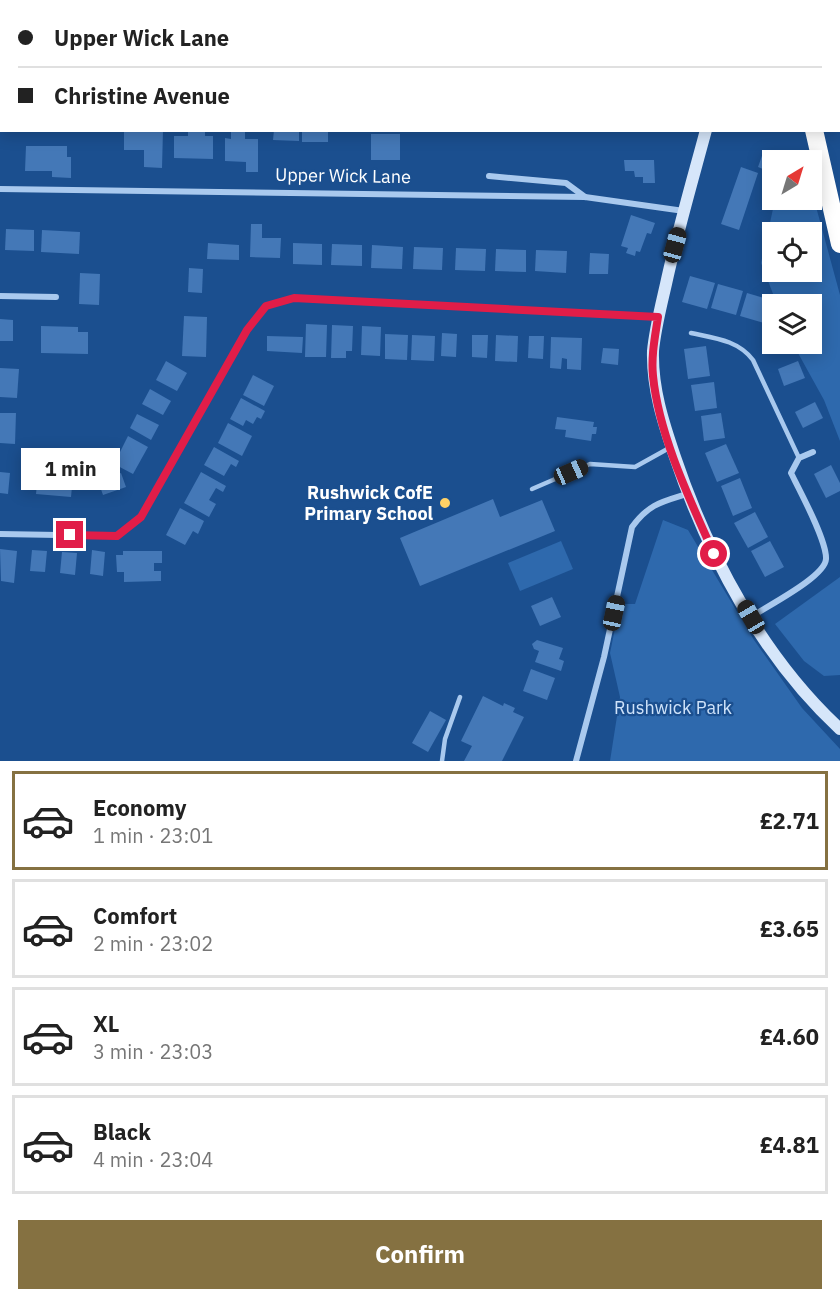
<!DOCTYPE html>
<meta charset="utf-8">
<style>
:root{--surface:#fff;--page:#f2f2f2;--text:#222;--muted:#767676;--line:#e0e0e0;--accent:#857141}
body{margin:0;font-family:"IBM Plex Sans",sans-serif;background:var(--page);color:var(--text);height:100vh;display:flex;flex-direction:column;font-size:22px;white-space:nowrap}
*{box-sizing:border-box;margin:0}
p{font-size:20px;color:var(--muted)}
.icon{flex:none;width:33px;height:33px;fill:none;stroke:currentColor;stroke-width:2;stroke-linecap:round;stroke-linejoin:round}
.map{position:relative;height:761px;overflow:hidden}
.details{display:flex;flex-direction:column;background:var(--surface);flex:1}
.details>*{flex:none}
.top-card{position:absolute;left:0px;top:0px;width:840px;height:132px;box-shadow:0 3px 15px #0003;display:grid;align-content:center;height:132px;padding:0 18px;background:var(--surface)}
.needle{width:39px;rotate:38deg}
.buttons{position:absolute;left:762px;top:150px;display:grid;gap:12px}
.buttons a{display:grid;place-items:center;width:60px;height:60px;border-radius:0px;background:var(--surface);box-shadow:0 3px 15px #0003;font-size:30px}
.end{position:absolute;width:27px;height:27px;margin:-14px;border:8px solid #e11d48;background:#fff;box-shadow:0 0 0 3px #fff}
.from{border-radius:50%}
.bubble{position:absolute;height:42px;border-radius:0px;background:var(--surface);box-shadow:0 3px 15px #0003;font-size:20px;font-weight:700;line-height:42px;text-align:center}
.car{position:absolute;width:18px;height:36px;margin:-18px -9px;border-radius:8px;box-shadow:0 0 4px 2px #0007;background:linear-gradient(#222 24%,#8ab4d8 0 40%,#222 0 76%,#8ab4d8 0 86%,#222 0)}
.top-card b{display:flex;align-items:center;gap:21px;height:57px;font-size:22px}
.top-card b+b{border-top:2px solid var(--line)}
.top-card i{width:15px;height:15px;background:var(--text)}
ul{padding:10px 0 0;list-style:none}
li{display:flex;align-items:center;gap:18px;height:99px;margin:0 12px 9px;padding:0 6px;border:3px solid var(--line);border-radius:0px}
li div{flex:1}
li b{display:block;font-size:22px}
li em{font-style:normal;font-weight:700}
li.active{border-color:var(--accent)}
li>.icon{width:54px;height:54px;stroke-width:1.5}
.cta{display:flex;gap:12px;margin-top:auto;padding:12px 18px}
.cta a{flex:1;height:69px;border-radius:0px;background:var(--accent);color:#fff;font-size:24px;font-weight:700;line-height:69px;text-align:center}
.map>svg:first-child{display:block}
</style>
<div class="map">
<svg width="840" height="761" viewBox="0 0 840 761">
<rect width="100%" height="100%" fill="#1b4f8f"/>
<!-- green -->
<g fill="#2e69ad" fill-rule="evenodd">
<path d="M812 192 840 295V441L824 400 793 344H812V304H777L761 263 775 200H812ZM812 232V272H772V232Z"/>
<path d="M663 520 688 530 754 640 802 708 840 749V761H610L620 697 610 653 620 604H635Z"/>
<path d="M561 541 573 569 520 591 508 563Z"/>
<path d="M840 577V675L824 676 804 661 775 624Z"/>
</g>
<!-- building -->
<g fill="#4478b7">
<path d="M124 130H163L162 168 144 167V150H124Z"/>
<path d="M188 130H205V136H213V159L174 158V136H188Z"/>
<path d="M231 130H245V139H258V172H246V162L225 161V138L231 139Z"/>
<path d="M274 130H299V141L273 140Z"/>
<rect x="302" y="130" width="26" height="12"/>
<rect x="371" y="134" width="29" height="26"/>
<path d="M26 146H67V157H71V178L52 177V171H25Z"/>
<path d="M763 153 778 159 772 160V173L758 167Z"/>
<path d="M624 160H654L655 183H643V177H635L634 171H625Z"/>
<path d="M741 167 758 173 739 230 721 224Z"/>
<path d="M631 215 655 223 651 234 647 233 640 252 636 251 635 256 626 253 628 248 621 246Z"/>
<path d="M251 224H262V238H281L280 258 250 257Z"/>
<path d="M6 229 34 230V251L5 250Z"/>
<path d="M42 230 80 232 79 254 41 252Z"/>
<path d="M208 243 239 245V260L207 259Z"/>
<path d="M293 243 322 244V265L293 264Z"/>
<path d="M332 244 362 245V266L331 265Z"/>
<path d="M372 245 403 247 402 269 371 268Z"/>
<path d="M414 247 443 248 442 270 413 269Z"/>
<path d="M456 248 486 249 485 271 455 270Z"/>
<path d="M496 249 526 250V272L495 271Z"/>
<path d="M536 250 567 251 566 273 535 271Z"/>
<path d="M590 253 609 254 608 274H589Z"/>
<path d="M189 268 203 269 202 293 188 292Z"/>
<path d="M80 273 100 274 99 305 79 304Z"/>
<path d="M690 276 715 283 707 309 682 302Z"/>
<path d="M718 284 743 291 736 315 711 308Z"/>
<path d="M747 293 774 301 767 324 740 316Z"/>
<path d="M184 316 207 317 206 357 182 356Z"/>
<path d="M0 319 13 320V341H0Z"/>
<path d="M306 324 327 325 326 357H305Z"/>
<path d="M332 325 353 326 352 351H346V358H331Z"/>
<path d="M41 326 78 327V332H88V354L41 353Z"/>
<path d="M362 326 381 327 380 356 361 355Z"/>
<path d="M442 333 457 334 456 357 441 356Z"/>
<path d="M385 334 408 335 407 360 385 359Z"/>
<path d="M412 335 435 336 434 361 411 360Z"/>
<path d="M472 335H488L487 358 472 357Z"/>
<path d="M496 335 518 336 517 362 495 361Z"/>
<path d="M267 336 303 337 302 353 267 351Z"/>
<path d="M529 336H544L543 359 528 358Z"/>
<path d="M551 337 582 338 581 370 567 369V359L562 358 561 369 550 368Z"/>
<path d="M706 346 710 376 688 379 684 349Z"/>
<path d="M603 348 619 349 618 365 601 363Z"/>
<path d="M166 361 187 373 177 391 156 380Z"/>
<path d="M798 361 805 378 784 386 778 369Z"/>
<path d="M0 368 19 369 17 398 0 397Z"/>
<path d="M253 375 274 386 264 406 243 395Z"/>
<path d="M714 382 717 408 695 411 691 385Z"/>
<path d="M150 389 171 401 163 415 142 404Z"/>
<path d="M241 398 265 411 261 419 257 417 253 424 246 420 243 426 230 419Z"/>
<path d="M815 402 823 418 803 428 795 412Z"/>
<path d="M0 413H16L15 444 0 443Z"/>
<path d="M721 413 725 438 704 441 701 416Z"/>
<path d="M137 414 159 425 151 440 130 428Z"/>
<path d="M557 417 594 422 593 427H597L596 434H592L591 441 565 437 566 430 555 429Z"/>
<path d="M228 423 252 436 242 456 218 443Z"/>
<path d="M128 436 148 447 133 474 114 464Z"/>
<path d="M726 444 739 473 717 482 705 453Z"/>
<path d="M214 447 239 461 236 467 231 464 224 476 204 465Z"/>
<path d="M831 465 840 483V491L826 498 814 474Z"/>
<path d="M111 470 113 476 121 473 126 487 103 495 96 475Z"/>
<path d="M0 472 10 473 8 494 0 493Z"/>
<path d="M201 472 226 486 223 492 216 488 209 500 216 504 209 517 184 503Z"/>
<path d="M38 473 73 476 71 497 36 494Z"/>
<path d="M740 478 752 508 733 516 721 486Z"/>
<path d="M493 499 500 517 542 500 555 531 420 586 400 538Z"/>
<path d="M180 508 204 521 198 534 193 531 185 545 166 535Z"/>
<path d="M755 512 768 537 748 548 734 523Z"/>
<path d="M770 541 784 567 765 577 751 551Z"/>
<path d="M0 549 17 551 14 583 1 581Z"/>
<path d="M32 550 47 551 45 572 30 571Z"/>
<path d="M92 550 105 552 103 576 90 574Z"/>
<path d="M123 551H162V563H154V571H161V581L124 582V572H117L116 555H123Z"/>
<path d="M62 552 77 553 75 575 60 573Z"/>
<path d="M552 597 561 617 540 626 531 606Z"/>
<path d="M537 640 563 648 559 659 564 661 561 671 535 662 539 651 534 649 532 644Z"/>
<path d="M531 669 555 678 547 700 523 691Z"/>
<path d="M483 696 503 706 504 703 515 708 513 712 524 717 502 761H464L472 746 461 741Z"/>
<path d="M430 711 446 720 428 752 412 743Z"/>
</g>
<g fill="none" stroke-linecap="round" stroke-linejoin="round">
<!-- lane -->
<g stroke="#a9c9ee" stroke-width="4.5">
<path d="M691 333C714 338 738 340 753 360L799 458"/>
<path d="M532 489 590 464 635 467 671 447"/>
<path d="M442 761 445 739 460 697"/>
</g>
<!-- street -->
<g stroke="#a9c9ee" stroke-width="6">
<path d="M208 2 209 0"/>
<path d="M489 176 566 183 585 197"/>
<path d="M0 189 585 197 684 211"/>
<path d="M0 296 56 297"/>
<path d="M0 534 117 536 141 517 247 330 266 306 294 298 658 317"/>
<path d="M751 617C767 606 825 577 826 559 827 541 800 491 791 473L799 458 813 452"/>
<path d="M576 761 604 657 632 527C649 504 661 502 687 494"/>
</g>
<!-- secondary -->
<g stroke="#d6e6fa" stroke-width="12">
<path d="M516 0 519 2"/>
<path d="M706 130C692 182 677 233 666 284 661 306 655 329 653 351 652 388 663 422 675 457 708 555 763 658 840 729"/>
</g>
<!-- highway -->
<g stroke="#fff" stroke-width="18">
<path d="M795 0V2"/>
<path d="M814 130 840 244"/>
</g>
<!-- rail -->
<g stroke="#fff" stroke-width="4.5" stroke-dasharray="10 4.5" stroke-linecap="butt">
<path d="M838 39H840"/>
<path d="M0 46H2"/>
<path d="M838 49H840"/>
<path d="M0 55H2"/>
</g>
</g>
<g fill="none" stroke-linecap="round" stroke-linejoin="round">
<!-- route -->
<path stroke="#e11d48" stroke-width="8" d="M70 535 117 536 141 517 247 330 266 306 294 298 658 317C655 337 651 356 653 376 659 436 690 500 714 554"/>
</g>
<!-- markers -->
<circle fill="#ffd166" stroke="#1b4f8f" stroke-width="2" cx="445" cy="503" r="6"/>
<g text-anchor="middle" stroke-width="4.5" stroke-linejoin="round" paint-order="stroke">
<!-- street labels -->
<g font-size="18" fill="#fff" stroke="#1b4f8f">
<text transform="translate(343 176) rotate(1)" y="6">Upper Wick Lane</text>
</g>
<!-- poi labels -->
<g font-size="18" font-weight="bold" fill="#fff" stroke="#1b4f8f" text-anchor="end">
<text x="433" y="499">Rushwick CofE<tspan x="433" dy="21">Primary School</tspan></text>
</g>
<!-- park labels -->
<g font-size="18" fill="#cfe3fa" stroke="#1b4f8f">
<text x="673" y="714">Rushwick Park</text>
</g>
</g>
</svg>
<div class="buttons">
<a><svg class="needle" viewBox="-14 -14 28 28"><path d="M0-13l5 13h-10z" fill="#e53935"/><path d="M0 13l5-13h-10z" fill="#767676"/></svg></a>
<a><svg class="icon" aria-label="locate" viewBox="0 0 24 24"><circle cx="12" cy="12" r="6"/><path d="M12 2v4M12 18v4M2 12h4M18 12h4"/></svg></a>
<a><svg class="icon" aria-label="layers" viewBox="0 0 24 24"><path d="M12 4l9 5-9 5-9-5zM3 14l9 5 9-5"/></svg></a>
</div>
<i class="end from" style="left:714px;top:554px"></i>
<i class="end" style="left:70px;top:535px"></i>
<div class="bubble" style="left:21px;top:448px;width:99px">1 min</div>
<i class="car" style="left:675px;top:245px;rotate:15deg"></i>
<i class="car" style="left:571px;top:472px;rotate:66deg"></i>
<i class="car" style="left:614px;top:613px;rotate:12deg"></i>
<i class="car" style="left:751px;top:617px;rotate:330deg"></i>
<div class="top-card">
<b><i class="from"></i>Upper Wick Lane</b>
<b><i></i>Christine Avenue</b>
</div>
</div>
<section class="details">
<ul>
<li class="active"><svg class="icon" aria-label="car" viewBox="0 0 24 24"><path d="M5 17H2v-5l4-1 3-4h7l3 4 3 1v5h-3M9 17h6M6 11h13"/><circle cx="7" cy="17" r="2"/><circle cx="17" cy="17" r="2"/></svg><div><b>Economy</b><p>1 min · 23:01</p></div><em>£2.71</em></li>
<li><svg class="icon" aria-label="car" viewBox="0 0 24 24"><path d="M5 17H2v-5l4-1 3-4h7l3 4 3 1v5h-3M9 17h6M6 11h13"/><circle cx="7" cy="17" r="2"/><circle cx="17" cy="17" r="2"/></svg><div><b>Comfort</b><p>2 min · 23:02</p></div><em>£3.65</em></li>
<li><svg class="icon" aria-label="car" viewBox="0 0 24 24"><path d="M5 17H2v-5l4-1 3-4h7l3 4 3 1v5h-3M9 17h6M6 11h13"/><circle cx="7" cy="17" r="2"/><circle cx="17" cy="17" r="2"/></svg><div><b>XL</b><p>3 min · 23:03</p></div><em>£4.60</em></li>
<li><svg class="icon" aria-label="car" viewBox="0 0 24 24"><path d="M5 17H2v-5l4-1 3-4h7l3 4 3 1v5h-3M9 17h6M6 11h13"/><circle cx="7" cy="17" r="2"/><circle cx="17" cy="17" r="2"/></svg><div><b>Black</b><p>4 min · 23:04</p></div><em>£4.81</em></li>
</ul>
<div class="cta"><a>Confirm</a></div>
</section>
